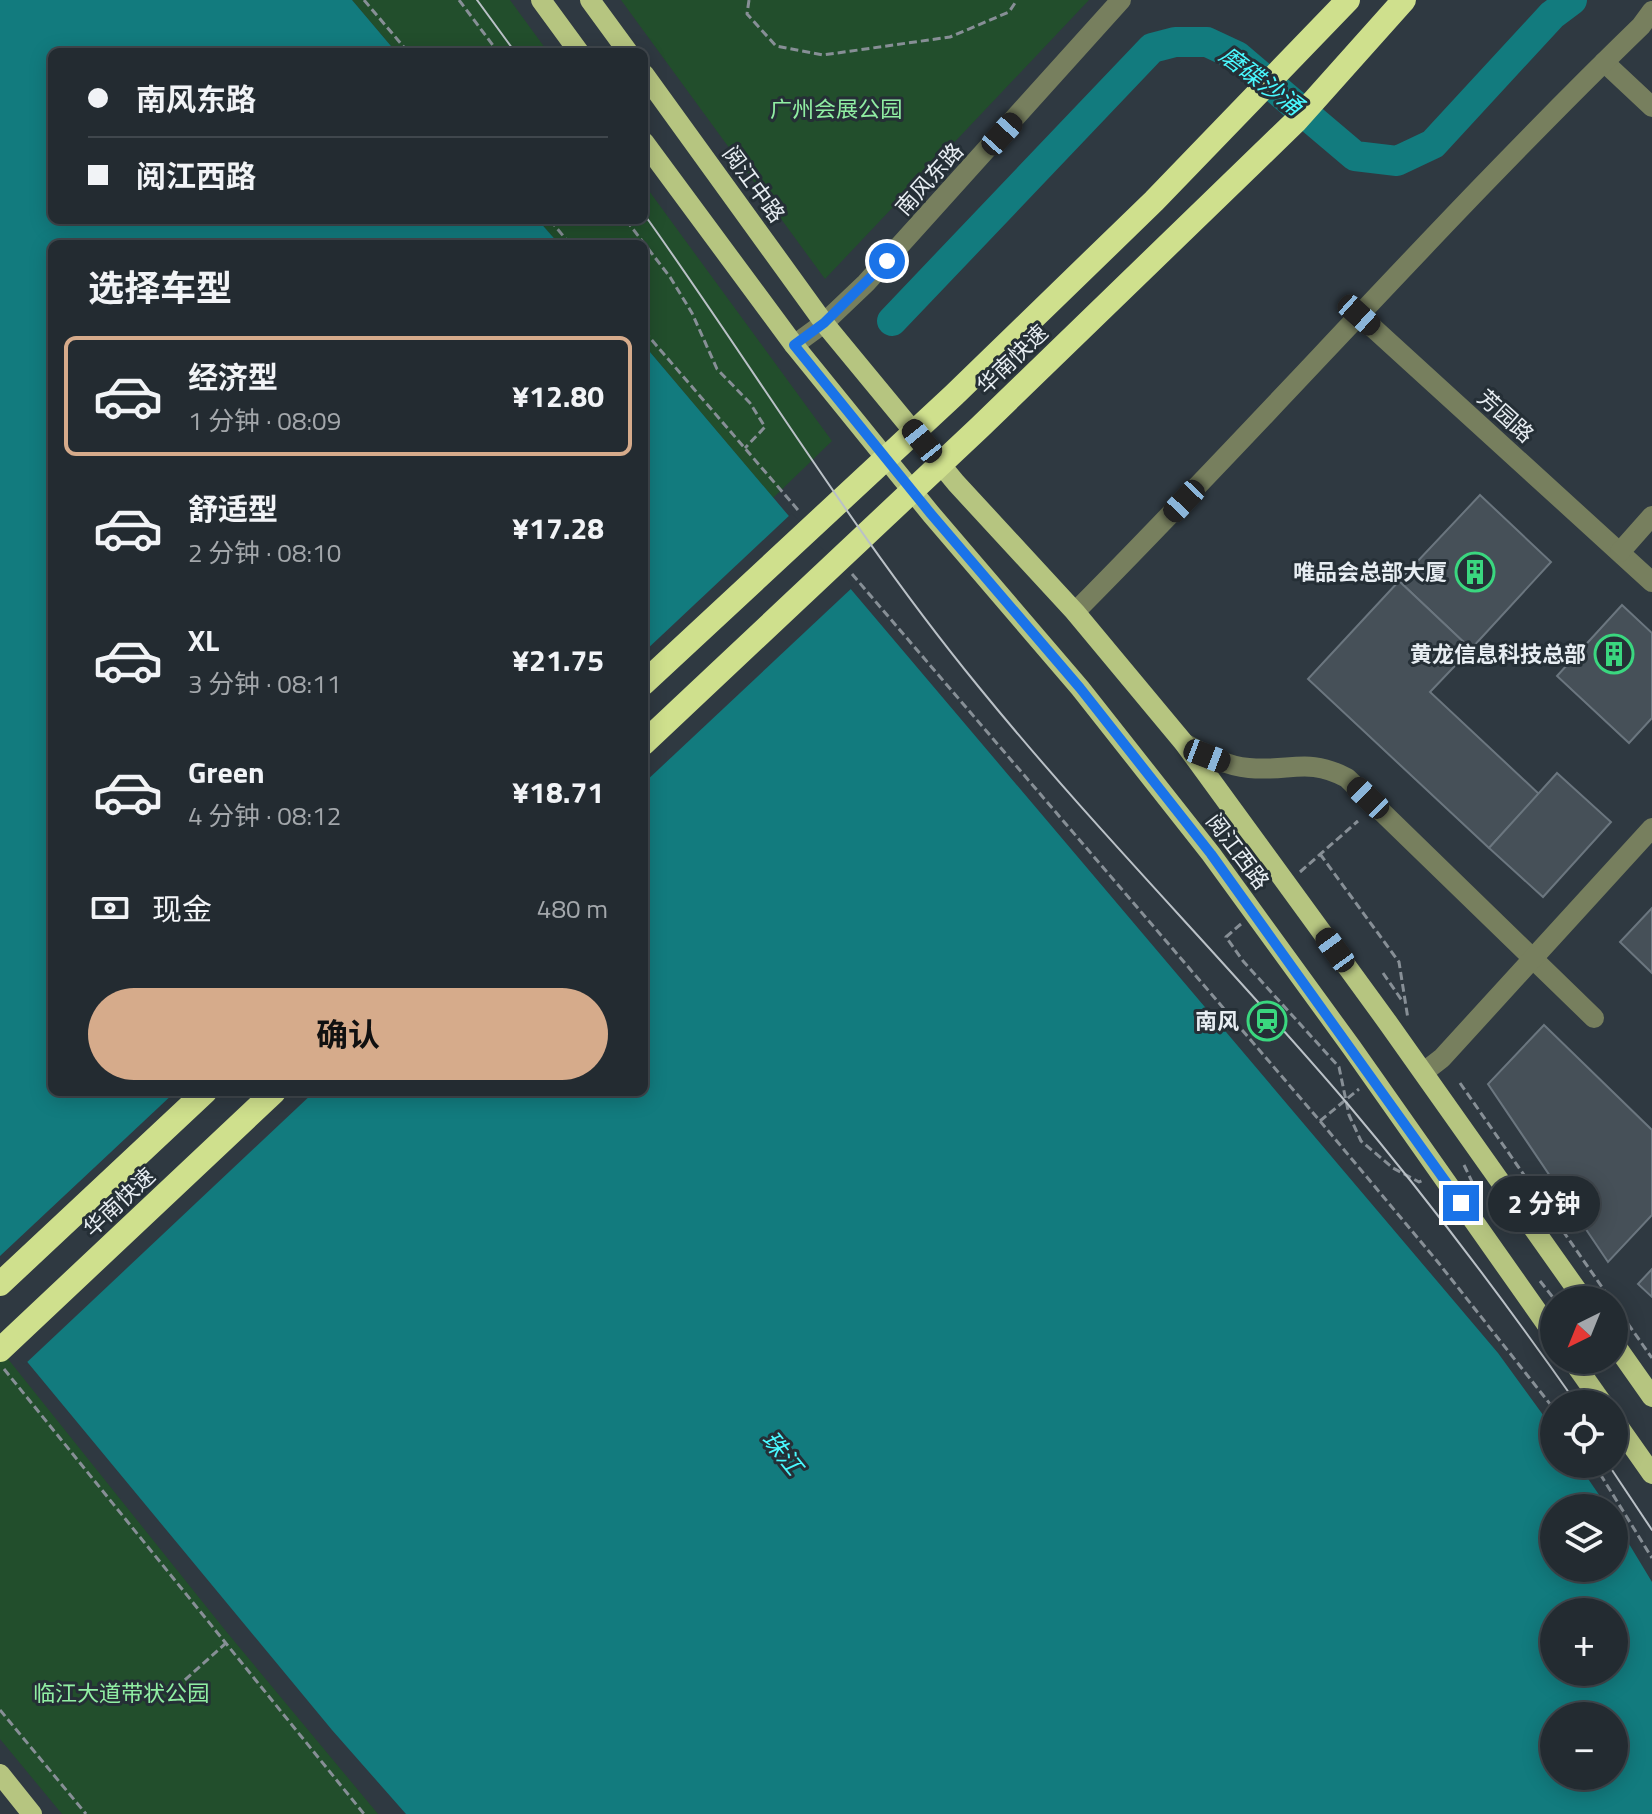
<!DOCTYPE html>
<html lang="zh">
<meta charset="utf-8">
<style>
:root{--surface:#232b31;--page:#2b3339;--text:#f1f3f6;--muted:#a3a7ab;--line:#40474d;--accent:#d6ab8b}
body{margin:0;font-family:"Titillium Web","Noto Sans SC",sans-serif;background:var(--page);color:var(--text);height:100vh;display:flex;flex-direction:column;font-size:30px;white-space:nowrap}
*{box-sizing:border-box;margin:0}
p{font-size:26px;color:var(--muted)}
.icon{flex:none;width:44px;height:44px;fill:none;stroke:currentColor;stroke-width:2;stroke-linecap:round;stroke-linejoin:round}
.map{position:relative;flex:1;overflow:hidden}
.details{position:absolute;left:48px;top:240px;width:600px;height:856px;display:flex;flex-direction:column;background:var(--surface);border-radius:12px;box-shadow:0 4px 20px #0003,0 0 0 2px var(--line)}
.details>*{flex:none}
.banner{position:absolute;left:48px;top:48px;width:600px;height:176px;border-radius:12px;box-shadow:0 4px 20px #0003,0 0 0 2px var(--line);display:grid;align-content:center;height:176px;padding:0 40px;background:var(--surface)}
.needle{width:52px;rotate:223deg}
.fabs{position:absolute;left:1540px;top:1286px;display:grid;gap:16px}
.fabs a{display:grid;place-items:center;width:88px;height:88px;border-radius:50%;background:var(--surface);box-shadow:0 4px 20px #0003,0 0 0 2px var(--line);font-size:40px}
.end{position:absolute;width:36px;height:36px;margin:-18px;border:10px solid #1a73e8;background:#fff;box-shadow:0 0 0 4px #fff}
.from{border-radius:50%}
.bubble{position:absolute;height:56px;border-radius:28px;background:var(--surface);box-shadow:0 4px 20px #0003,0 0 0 2px var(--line);font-size:26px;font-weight:700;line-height:56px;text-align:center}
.car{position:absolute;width:24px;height:48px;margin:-24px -12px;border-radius:10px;box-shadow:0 0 6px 2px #0007;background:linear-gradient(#222 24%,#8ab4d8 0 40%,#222 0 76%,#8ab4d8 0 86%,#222 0)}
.banner b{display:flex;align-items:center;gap:28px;height:76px;font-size:30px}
.banner b+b{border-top:2px solid var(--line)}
.banner i{width:20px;height:20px;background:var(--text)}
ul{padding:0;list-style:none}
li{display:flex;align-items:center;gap:24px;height:120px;margin:0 16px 12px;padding:0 24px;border:4px solid transparent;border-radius:12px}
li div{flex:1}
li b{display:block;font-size:30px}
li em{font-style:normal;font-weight:700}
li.selected{border-color:var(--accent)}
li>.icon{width:72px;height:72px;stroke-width:1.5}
h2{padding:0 40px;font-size:36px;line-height:96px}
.pay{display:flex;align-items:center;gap:20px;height:88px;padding:0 40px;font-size:30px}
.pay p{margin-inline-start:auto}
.button{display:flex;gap:16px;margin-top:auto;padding:16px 40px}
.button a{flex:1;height:92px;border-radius:48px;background:var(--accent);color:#111;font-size:32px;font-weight:700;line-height:92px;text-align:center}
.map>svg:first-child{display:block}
</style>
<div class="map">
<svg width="1652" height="1814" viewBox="0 0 1652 1814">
<rect width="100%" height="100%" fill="#2f3941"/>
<!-- green -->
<g fill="#224e2c">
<path d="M352 0H510L548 52H396Z"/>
<path d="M621 0H1089L825 279Z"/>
<path d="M644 184 832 441 773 498 644 345V244H559L538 220H644Z"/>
<path d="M0 1349 225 1630 378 1814H62L0 1739Z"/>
</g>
<!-- water -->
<path fill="#127b7e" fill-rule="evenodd" d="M0 0H352L396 52H52V220H538L559 244H52V1092H644V345L1498 1353 1554 1430V1464H1578L1608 1508H1554V1568H1614V1519L1652 1582V1814H406L332 1730 0 1329ZM1554 1612H1614V1672H1554ZM1554 1716H1614V1776H1554Z"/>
<!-- pier -->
<g fill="#2f3941">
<path d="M792 513 854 586 644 783V652Z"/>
<path d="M175 1092H314L24 1365 0 1335V1256Z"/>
</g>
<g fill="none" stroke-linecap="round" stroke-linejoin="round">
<!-- river -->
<path stroke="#127b7e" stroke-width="30" d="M892 321 1152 48 1175 42H1207L1237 56 1355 156 1397 161 1433 144 1552 15 1572 0"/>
</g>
<!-- building -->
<g fill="#465058" stroke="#6b767f" stroke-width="2">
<path d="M1480 495 1551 562 1471 649 1399 581Z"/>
<path d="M1399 581 1471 649 1430 692 1539 794 1489 848 1308 679Z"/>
<path d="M1622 605 1652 633V718L1629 743 1557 676Z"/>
<path d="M1557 773 1611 822 1543 897 1489 848Z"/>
<path d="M1652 908V973L1620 942Z"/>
<path d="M1544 1025 1652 1130V1215L1608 1262 1488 1084Z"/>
<path d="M1652 1269V1297L1638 1284Z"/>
</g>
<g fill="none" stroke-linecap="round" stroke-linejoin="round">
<!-- path -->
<g stroke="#878f96" stroke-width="3" stroke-dasharray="8 4" stroke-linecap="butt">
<path d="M364 0 408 52"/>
<path d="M459 0 498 52"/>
<path d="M749 0 747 14 776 46 823 55 950 37 1009 12 1017 0"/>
<path d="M550 220 570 244"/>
<path d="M626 220 670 277 692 313 717 369 750 403 765 427 745 448"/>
<path d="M644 331 798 510"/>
<path d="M852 574 1320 1121 1437 1261 1554 1409"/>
<path d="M1320 854 1399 962 1408 1019"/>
<path d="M1300 872 1358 821"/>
<path d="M1241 924 1226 937 1243 961 1339 1067 1349 1115 1361 1141 1393 1168 1419 1182 1423 1180"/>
<path d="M1383 973 1403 1002"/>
<path d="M1460 1083 1611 1300"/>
<path d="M1320 1121 1359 1089"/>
<path d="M1464 1165 1476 1190"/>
<path d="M1540 1281 1555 1300"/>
<path d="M1614 1304 1652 1358"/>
<path d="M4 1369 364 1814"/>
<path d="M1594 1464 1652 1558"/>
<path d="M176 1688 226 1643"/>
<path d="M0 1710 86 1814"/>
</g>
<!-- minor -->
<g stroke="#777f5e" stroke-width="20">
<path d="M1604 62 1652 107"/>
<path d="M1359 315 1652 582"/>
<path d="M794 345 824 323 866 283 1121 0"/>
<path d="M1620 552 1652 516"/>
<path d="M1075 612C1267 419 1446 215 1641 26L1652 11"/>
<path d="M1184 743C1204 754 1225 766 1249 768 1290 772 1308 757 1347 778L1594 1018"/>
<path d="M1424 1072 1442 1058 1652 828"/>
</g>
<!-- major -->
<g stroke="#b6c580" stroke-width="20">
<path d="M541 0 579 52"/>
<path d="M590 0 628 52"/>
<path d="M644 74 824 323 956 483 1075 612 1184 743 1388 1023 1584 1300"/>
<path d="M644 142 794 345 931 514 1080 688 1211 854 1352 1048 1554 1335"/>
<path d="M1614 1343 1652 1397"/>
<path d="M1572 1360 1603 1404"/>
<path d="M1614 1420 1652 1474"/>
<path d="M0 1774 32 1814"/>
</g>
<!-- highway -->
<g stroke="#cfe08d" stroke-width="24">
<path d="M644 683 954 395 1154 201 1348 0"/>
<path d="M644 743 980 427 1295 122 1404 0"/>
<path d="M0 1284 205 1092"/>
<path d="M0 1350 274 1092"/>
</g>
<!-- tram -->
<g stroke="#bac1c7" stroke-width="2">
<path d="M477 0 515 52"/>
<path d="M644 214C756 371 856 537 978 686 1095 830 1226 961 1346 1102 1428 1199 1504 1300 1577 1404"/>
<path d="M1608 1464 1652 1530"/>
</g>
</g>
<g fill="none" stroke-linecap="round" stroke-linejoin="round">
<!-- route -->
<path stroke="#1a73e8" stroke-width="10" d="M887 261 824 323 794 345 931 514 1080 688 1211 854 1461 1203"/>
</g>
<!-- icons -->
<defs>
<symbol id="building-ring" viewBox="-11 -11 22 22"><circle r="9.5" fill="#252f36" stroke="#3ad77f" stroke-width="1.5"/><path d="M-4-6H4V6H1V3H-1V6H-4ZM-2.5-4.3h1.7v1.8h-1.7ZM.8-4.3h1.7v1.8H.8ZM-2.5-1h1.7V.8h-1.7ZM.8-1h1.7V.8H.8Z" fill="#3ad77f"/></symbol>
<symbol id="station-ring" viewBox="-11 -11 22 22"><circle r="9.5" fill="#252f36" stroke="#3ad77f" stroke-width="1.5"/><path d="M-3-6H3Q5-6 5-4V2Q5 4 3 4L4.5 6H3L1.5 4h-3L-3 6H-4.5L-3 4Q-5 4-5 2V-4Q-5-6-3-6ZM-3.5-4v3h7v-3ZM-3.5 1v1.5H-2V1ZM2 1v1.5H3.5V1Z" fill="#3ad77f"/></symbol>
</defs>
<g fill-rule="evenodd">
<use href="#building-ring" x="1453" y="550" width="44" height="44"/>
<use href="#building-ring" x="1592" y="632" width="44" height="44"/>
<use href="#station-ring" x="1245" y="999" width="44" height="44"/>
</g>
<g text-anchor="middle" stroke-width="6" stroke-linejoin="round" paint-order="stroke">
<!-- park labels -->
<g font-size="22" fill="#90eea3" stroke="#252f36">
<text x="836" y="117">广州会展公园</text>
<text x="121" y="1701">临江大道带状公园</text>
</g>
<!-- street labels -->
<g font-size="22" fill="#e7edf2" stroke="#252f36">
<text transform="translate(929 179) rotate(-48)" y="8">南风东路</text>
<text transform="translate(754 184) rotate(54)" y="8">阅江中路</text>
<text transform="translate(1012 359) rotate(-44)" y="8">华南快速</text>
<text transform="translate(1506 416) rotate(42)" y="8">芳园路</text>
<text transform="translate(1238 851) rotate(53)" y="8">阅江西路</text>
<text transform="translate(119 1202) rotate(-43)" y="8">华南快速</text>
</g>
<!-- poi labels -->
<g font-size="22" font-weight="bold" fill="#e7edf2" stroke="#252f36" text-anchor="end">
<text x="1447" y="580">唯品会总部大厦</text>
<text x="1586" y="662">黄龙信息科技总部</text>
<text x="1239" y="1029">南风</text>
</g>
<!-- water labels -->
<g font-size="24" font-style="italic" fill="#49f9ff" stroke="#252f36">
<text transform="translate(1261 81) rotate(37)" y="8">磨碟沙涌</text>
<text transform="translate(782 1453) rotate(51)" y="8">珠江</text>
</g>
</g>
</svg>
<div class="fabs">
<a><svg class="needle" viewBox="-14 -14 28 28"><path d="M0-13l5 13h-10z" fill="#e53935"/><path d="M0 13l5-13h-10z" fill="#a3a7ab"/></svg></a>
<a><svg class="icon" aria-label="locate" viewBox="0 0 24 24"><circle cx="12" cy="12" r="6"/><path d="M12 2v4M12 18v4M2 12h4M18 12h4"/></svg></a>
<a><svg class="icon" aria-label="layers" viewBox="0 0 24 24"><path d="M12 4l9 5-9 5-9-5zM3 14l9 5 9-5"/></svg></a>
<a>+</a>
<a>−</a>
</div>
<i class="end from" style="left:887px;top:261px"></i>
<i class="end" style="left:1461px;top:1203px"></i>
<div class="bubble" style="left:1488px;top:1176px;width:112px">2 分钟</div>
<i class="car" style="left:1002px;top:134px;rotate:42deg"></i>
<i class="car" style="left:1359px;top:315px;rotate:132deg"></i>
<i class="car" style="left:922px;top:441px;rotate:321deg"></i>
<i class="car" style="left:1184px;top:501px;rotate:223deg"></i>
<i class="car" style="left:1207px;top:756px;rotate:111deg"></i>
<i class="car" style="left:1368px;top:798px;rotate:314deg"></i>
<i class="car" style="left:1335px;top:950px;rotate:324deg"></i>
<div class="banner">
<b><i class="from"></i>南风东路</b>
<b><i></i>阅江西路</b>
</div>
<section class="details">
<h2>选择车型</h2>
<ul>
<li class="selected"><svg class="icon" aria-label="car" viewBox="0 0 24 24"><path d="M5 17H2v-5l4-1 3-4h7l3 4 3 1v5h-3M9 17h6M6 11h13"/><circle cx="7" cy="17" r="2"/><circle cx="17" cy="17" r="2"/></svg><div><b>经济型</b><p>1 分钟 · 08:09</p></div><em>¥12.80</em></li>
<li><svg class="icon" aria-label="car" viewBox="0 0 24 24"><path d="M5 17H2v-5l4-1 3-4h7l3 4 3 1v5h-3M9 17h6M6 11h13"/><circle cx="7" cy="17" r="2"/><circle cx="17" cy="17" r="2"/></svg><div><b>舒适型</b><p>2 分钟 · 08:10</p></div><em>¥17.28</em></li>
<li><svg class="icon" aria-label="car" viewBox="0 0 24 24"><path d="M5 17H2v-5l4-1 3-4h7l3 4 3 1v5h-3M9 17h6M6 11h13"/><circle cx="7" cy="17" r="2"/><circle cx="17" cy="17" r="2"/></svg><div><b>XL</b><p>3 分钟 · 08:11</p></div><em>¥21.75</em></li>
<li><svg class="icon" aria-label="car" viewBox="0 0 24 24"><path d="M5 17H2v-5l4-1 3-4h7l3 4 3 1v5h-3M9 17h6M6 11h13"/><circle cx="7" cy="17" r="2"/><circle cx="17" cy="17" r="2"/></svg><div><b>Green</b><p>4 分钟 · 08:12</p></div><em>¥18.71</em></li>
</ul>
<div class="pay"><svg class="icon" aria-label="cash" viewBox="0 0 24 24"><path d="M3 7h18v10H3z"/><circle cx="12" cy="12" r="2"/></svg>现金<p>480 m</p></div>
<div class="button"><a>确认</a></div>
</section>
</div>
